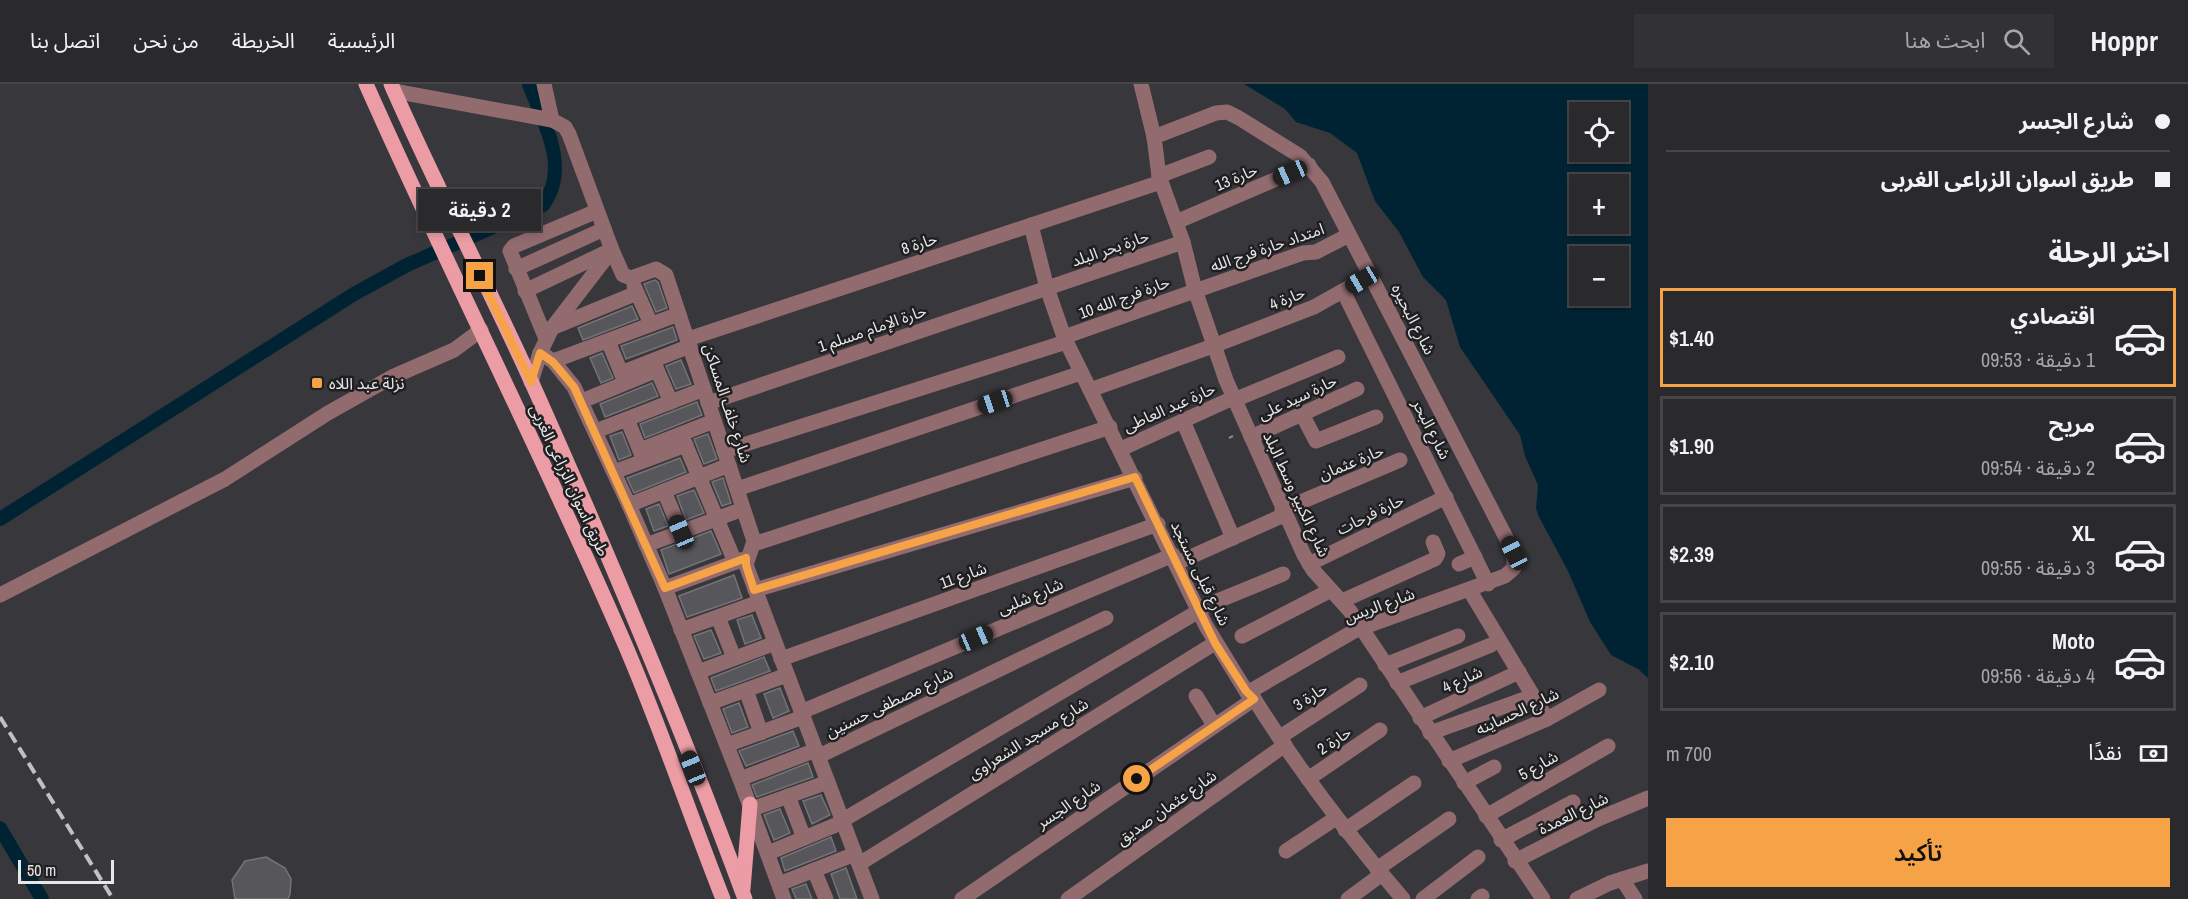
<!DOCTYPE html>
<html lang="ar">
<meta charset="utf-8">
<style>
:root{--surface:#2a292c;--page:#323134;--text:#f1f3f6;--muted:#a5a6a9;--line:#464548;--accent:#f6a247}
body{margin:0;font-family:"Archivo Narrow","Noto Sans Arabic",sans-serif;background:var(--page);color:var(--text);direction:rtl;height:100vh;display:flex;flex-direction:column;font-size:22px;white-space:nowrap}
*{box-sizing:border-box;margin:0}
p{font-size:20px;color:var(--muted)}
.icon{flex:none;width:33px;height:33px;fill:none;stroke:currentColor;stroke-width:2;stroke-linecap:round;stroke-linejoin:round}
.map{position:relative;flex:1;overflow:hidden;direction:ltr}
.panel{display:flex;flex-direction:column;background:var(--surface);width:540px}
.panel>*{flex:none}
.guide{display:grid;align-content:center;height:132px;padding:0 18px;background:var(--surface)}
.fabs{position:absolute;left:1569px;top:18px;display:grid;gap:12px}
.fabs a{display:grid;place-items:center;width:60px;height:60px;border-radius:0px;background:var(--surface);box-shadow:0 3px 9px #0003,0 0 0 2px var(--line);font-size:30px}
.scale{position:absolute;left:18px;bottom:15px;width:96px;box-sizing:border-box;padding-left:6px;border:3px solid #e7e7e9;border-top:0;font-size:16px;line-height:21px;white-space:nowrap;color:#e7e7e9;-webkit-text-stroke:4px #1f1f21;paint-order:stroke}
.end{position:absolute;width:27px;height:27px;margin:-14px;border:8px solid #f6a247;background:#111;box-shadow:0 0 0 3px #111}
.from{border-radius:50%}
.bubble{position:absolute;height:42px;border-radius:0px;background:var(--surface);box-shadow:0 3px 9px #0003,0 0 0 2px var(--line);font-size:20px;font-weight:600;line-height:42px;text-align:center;direction:rtl}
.car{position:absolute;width:18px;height:36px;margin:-18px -9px;border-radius:8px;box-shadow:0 0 4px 2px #0007;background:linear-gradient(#222 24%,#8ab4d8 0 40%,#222 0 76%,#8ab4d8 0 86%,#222 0)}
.guide b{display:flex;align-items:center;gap:21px;height:57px;font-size:22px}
.guide b+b{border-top:2px solid var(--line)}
.guide i{width:15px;height:15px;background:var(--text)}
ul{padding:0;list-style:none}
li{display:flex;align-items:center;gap:18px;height:99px;margin:0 12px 9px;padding:0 6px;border:3px solid var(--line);border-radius:0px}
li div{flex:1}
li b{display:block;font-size:22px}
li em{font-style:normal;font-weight:600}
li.current{border-color:var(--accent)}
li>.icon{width:54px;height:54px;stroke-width:1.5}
h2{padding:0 18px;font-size:27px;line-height:72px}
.pay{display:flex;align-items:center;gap:15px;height:66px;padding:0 18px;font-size:22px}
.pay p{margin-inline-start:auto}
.button{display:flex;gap:12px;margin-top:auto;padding:12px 18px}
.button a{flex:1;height:69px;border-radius:0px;background:var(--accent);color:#111;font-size:24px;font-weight:600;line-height:69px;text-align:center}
header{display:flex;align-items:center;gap:36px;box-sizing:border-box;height:84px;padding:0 30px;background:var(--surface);border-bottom:2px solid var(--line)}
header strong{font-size:28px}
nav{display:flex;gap:33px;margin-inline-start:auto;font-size:21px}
.search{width:420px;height:54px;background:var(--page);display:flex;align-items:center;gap:15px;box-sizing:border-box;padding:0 21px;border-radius:0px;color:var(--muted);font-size:22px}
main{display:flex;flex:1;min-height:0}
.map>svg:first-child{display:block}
</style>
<header>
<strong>Hoppr</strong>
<div class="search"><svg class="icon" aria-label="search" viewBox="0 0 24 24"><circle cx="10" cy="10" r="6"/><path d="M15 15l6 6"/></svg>ابحث هنا</div>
<nav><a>الرئيسية</a><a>الخريطة</a><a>من نحن</a><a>اتصل بنا</a></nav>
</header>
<main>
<section class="panel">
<div class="guide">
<b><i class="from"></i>شارع الجسر</b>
<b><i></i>طريق اسوان الزراعى الغربى</b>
</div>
<h2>اختر الرحلة</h2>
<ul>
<li class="current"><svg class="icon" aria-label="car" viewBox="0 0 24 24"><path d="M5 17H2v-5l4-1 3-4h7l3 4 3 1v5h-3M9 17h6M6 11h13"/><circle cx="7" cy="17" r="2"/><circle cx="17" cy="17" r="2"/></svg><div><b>اقتصادي</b><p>1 دقيقة · 09:53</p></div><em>$1.40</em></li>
<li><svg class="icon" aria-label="car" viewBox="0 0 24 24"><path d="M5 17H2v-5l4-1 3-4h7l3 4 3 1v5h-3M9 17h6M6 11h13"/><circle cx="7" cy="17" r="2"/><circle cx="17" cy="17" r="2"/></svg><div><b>مريح</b><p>2 دقيقة · 09:54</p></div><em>$1.90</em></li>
<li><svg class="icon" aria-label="car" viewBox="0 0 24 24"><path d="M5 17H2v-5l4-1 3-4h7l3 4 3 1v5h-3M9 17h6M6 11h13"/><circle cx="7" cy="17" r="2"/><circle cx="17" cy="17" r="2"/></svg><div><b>XL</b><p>3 دقيقة · 09:55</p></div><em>$2.39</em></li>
<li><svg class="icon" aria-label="car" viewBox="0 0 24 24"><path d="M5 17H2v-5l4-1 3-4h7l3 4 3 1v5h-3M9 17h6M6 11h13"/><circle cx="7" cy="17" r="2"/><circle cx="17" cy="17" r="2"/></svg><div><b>Moto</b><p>4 دقيقة · 09:56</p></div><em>$2.10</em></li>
</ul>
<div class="pay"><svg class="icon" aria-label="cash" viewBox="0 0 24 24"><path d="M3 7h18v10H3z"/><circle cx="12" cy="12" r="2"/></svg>نقدًا<p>700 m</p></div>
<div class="button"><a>تأكيد</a></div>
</section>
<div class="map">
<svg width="1648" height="815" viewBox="0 0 1648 815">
<rect width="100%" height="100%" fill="#38373b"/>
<!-- water -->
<path fill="#002333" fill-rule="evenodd" d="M1244 0H1648V594L1638 585 1611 571 1590 538 1568 487 1539 433 1536 425 1538 401 1525 372 1520 351 1460 263 1446 216 1423 193 1399 148 1375 117 1357 69 1330 49 1296 38 1285 25ZM1580 28H1618V68H1580ZM1580 100H1618V140H1580ZM1580 172H1618V212H1580Z"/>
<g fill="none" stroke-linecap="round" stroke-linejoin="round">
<!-- canal -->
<g stroke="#002333" stroke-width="14">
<path d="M0 435 354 210 407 181 543 121C571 83 543 38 529 0"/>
<path d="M0 744 42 815"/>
</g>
</g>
<!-- building -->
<g fill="#56565b" stroke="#737378" stroke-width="1.5">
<path d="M655 196 658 198 667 224 656 228 644 200Z"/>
<path d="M632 222 638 235 583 256 578 244Z"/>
<path d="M673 243 677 256 626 275 621 262Z"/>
<path d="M602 269 613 294 601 299 590 274Z"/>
<path d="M681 276 691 300 676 305 666 282Z"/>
<path d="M652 299 658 312 605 333 600 320Z"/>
<path d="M697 318 702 331 645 354 640 340Z"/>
<path d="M622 348 631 371 619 376 610 352Z"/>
<path d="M708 350 717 375 704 380 694 355Z"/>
<path d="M680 374 686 388 634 409 627 394Z"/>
<path d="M723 394 731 419 722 422 712 398Z"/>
<path d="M694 406 704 429 686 436 677 412Z"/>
<path d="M659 420 668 442 654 447 646 425Z"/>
<path d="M711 447 721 470 669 490 661 466Z"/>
<path d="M734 491 742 514 687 533 679 512Z"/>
<path d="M752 531 761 554 745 560 737 536Z"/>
<path d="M711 546 721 569 704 575 694 552Z"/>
<path d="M764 573 770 587 716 607 711 594Z"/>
<path d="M780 604 789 627 773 634 764 610Z"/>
<path d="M739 619 748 643 732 649 723 625Z"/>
<path d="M793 647 799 662 746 682 739 667Z"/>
<path d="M808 679 813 693 757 713 752 701Z"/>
<path d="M821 711 830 731 812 740 803 717Z"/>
<path d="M780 725 790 749 774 756 764 731Z"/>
<path d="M831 753 836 767 785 787 781 774Z"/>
<path d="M266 773 285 784 291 795 290 810 288 815H235L232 796 245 777Z"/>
<path d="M846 784 857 815H840L831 790Z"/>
<path d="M806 800 812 815H796L792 805Z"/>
</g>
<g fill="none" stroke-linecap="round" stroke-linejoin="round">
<!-- path -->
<path stroke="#8a8a8d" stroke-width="2" stroke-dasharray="4.5 4.5" stroke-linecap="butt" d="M1229 354 1237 350"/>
<!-- minor -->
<g stroke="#926b6f" stroke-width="15">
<path d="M544 0 552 36"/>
<path d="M1141 0 1154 53 1159 92 1183 158 1195 206 1226 296 1304 471 1313 486 1350 527 1543 815"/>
<path d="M394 7 552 36 565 43 569 50 612 166 623 191 631 194 656 185 666 191 754 457 746 481 872 815"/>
<path d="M1154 53 1216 29 1227 28 1239 34 1300 72 1322 98 1514 469V484L1505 492 1356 546 1247 609"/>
<path d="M1159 92 1209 73"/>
<path d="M1176 138 1309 81"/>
<path d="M1031 141 1047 204 1064 253 1206 542 1246 607 1253 613C1298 685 1348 751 1403 815"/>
<path d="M516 185 604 145"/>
<path d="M634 202 651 240"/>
<path d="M525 207 609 167"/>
<path d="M1343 207 1488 500"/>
<path d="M554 243 637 209"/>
<path d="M1064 253 1303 169 1316 168 1349 151"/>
<path d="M546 255 510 167 514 162 597 127"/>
<path d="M688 255 1161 98"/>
<path d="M608 257 625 298"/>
<path d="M540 269 553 277 574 303 629 421 665 504 740 695 784 815"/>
<path d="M553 277 679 230"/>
<path d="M654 279 671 318"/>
<path d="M621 289 690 262"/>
<path d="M531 298 540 269 552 244 612 166"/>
<path d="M1090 306 1213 262 1314 223 1371 191"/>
<path d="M1234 316 1338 273"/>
<path d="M582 317 657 286"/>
<path d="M708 319 1183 158"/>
<path d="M1302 330 1316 357 1376 333"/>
<path d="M627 335 643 374"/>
<path d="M1183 337 1233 454"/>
<path d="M596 347 704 305"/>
<path d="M681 350 735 478"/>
<path d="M1251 353 1357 305"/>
<path d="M1121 365 1233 314"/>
<path d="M640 366 714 337"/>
<path d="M724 367 1066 258"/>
<path d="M614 388 686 361"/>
<path d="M737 405 1081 289"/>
<path d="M664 407 681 448"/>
<path d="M629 421 729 381"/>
<path d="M1282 426 1400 376"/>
<path d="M754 460 1110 343"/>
<path d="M646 461 743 425"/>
<path d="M1177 479 1284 431"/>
<path d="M1309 480 1446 413"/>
<path d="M1459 480 1475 473"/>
<path d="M665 504 744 475"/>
<path d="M755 506 1135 394"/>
<path d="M1470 507 1547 635"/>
<path d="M0 511 225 395 328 329 392 293 454 266 481 246"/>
<path d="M1342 517 1435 475 1438 470 1433 458"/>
<path d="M1198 525 1283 490"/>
<path d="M718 533 734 574"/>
<path d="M681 546 759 518"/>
<path d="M1242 552 1331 506"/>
<path d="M781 575 1158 440"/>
<path d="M1385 581 1458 552"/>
<path d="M698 588 775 559"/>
<path d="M1397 599 1491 561"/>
<path d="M746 606 761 649"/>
<path d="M1196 612 1214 641"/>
<path d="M710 619 787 591"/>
<path d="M801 628 1173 471"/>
<path d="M1420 634 1519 588"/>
<path d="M1430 649 1533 612"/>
<path d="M1280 653 1360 601"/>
<path d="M727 661 803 633"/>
<path d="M819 672 1106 534"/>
<path d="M1449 677 1547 635 1599 606"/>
<path d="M740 695 816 666"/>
<path d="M1308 695 1380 646"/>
<path d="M1464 699 1494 683"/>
<path d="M788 712 804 754"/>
<path d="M752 725 828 698"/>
<path d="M1486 732 1608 662"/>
<path d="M843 736 1199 527"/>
<path d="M1345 746 1414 699"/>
<path d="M1501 756 1573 718"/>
<path d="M1286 767 1336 734"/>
<path d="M768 769 843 738"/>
<path d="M1515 777 1598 735 1648 714"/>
<path d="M859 780 1215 559"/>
<path d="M1377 785 1449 735"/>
<path d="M814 786 826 815"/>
<path d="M1622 795 1635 815"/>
<path d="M779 800 855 770"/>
<path d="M962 815 1254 615"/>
<path d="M1068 815 1285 661"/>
<path d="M1348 815 1382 790"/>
<path d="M1423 815 1478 773"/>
<path d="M1478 815 1482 812"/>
<path d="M1577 815 1610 799 1648 787"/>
</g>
<!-- major -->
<g stroke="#eb9ca4" stroke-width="15">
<path d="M366 0C449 187 542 369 623 556 660 641 689 729 723 815"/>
<path d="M391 0C435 101 487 199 532 299 608 469 681 641 745 815"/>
<path d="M743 805 750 720"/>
</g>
<!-- rail -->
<path stroke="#c1c1c3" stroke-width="4" stroke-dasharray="12 6" stroke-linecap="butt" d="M0 633 113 815"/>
</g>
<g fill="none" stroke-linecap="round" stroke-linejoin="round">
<!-- route -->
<path stroke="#f6a247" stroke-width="8" d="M480 192 531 298 540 269 553 278 574 303 665 504 746 474V481L754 506 1135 393 1215 559 1246 607 1254 615 1137 695"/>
</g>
<!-- markers -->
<rect fill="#f6a247" stroke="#1f1f21" stroke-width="2" x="311" y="293" width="12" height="12" rx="3"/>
<g text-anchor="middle" stroke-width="5" stroke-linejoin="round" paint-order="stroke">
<!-- street labels -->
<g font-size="16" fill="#e7e7e9" stroke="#1f1f21">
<text transform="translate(1236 93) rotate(-23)" y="6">حارة 13</text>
<text transform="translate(919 159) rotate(-18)" y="6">حارة 8</text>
<text transform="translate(1267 163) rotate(-19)" y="6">امتداد حارة فرج الله</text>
<text transform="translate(1110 164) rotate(-19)" y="6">حارة بحر البلد</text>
<text transform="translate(1124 213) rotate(-20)" y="6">حارة فرج الله 10</text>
<text transform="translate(1287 214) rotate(-22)" y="6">حارة 4</text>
<text transform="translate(1414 235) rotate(63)" y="6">شارع البحيره</text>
<text transform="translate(872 244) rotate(-19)" y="6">حارة الإمام مسلم 1</text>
<text transform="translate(1297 313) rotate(-25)" y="6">حارة سيد على</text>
<text transform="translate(728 319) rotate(72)" y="6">شارع خلف المساكن</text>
<text transform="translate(1169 323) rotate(-24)" y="6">حارة عبد العاطى</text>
<text transform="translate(1432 345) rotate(63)" y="6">شارع البحر</text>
<text transform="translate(1351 378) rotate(-22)" y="6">حارة عثمان</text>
<text transform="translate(570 396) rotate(65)" y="6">طريق اسوان الزراعى الغربى</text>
<text transform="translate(1297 410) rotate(65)" y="6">شارع الكبير وسط البلد</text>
<text transform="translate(1370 430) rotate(-26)" y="6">حارة فرحات</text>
<text transform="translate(1201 489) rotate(64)" y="6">شارع قبلى مستجد</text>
<text transform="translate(963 491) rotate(-20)" y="6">شارع 11</text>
<text transform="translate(1030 512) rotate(-23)" y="6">شارع شلبى</text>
<text transform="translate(1379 521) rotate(-20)" y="6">شارع الريس</text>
<text transform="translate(1462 595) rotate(-25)" y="6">شارع 4</text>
<text transform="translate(1310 612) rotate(-33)" y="6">حارة 3</text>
<text transform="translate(889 618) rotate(-26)" y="6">شارع مصطفى حسنين</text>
<text transform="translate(1517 627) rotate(-25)" y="6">شارع الحساينه</text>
<text transform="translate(1028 654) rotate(-32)" y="6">شارع مسجد الشعراوى</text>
<text transform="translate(1334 656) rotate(-34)" y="6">حارة 2</text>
<text transform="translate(1538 681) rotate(-30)" y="6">شارع 5</text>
<text transform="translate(1068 720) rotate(-34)" y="6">شارع الجسر</text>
<text transform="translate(1166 723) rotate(-35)" y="6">شارع عثمان صديق</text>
<text transform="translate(1573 729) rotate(-26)" y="6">شارع العمدة</text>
</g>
<!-- poi labels -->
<g font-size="16" fill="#e7e7e9" stroke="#1f1f21" text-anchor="start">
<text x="329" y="305">نزلة عبد اللاه</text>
</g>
</g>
</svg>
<div class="fabs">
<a><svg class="icon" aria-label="locate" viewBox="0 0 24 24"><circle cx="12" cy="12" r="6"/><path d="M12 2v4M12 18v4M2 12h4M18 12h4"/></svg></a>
<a>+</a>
<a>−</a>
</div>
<div class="scale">50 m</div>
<i class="end from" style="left:1137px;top:695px"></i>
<i class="end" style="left:480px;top:192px"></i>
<div class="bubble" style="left:418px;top:105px;width:123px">2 دقيقة</div>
<i class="car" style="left:1290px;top:89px;rotate:246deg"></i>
<i class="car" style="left:1362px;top:196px;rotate:240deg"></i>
<i class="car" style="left:995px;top:318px;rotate:252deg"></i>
<i class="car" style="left:681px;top:448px;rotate:337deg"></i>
<i class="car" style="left:1514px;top:469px;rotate:333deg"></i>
<i class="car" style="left:976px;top:554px;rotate:67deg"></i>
<i class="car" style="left:693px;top:684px;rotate:338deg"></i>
</div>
</main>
